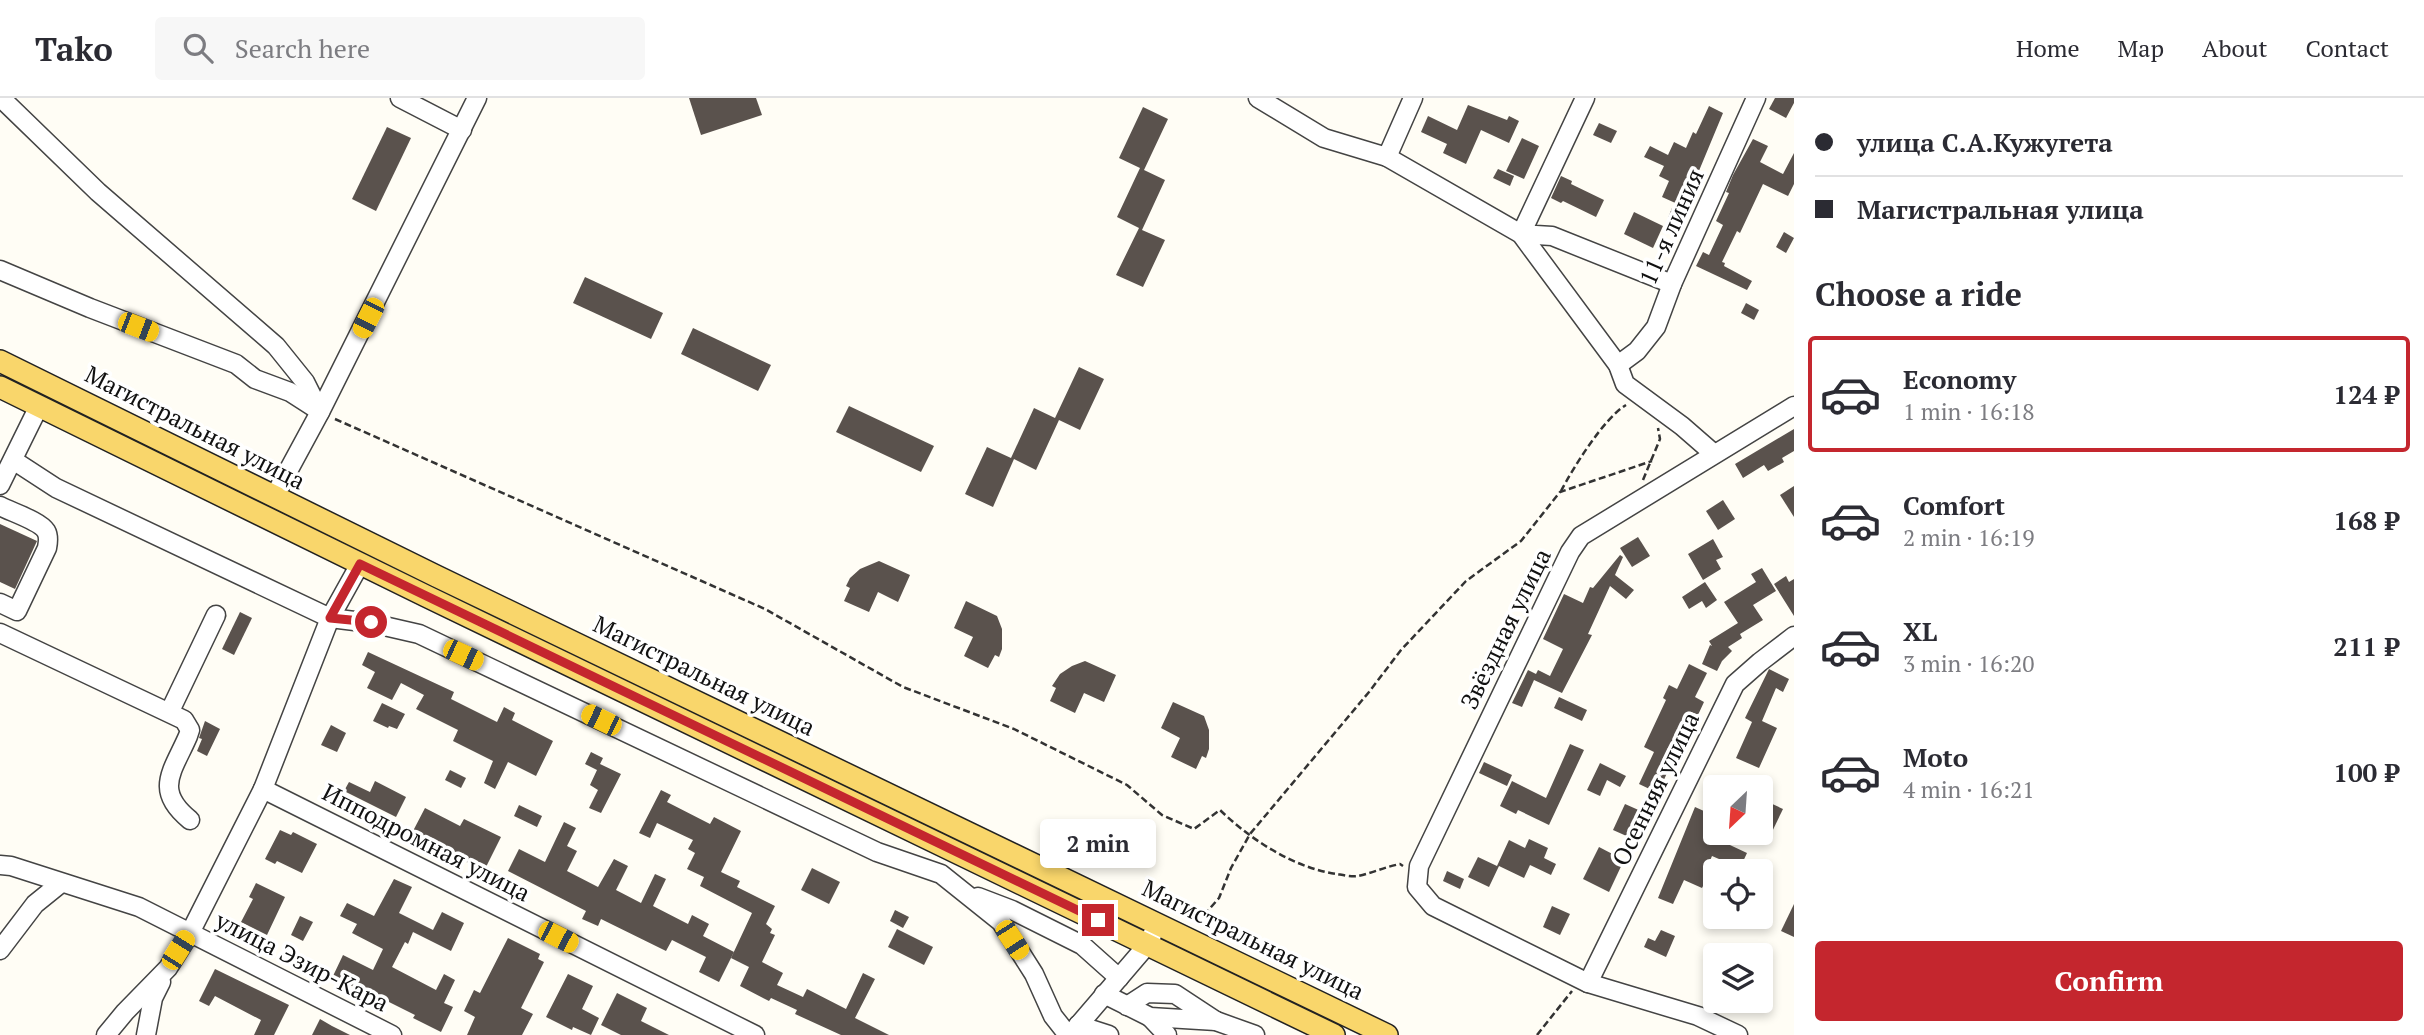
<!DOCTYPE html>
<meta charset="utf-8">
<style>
:root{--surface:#fff;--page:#f7f7f7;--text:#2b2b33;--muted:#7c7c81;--line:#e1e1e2;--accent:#c4262e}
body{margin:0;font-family:"PT Serif",serif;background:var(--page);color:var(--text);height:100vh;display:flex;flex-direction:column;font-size:26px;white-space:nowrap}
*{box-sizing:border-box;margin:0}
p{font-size:23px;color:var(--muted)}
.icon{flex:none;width:38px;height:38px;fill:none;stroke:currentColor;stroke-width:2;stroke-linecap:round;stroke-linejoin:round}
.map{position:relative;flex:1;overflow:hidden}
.sheet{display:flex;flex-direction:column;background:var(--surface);width:630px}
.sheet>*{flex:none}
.top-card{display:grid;align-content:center;height:154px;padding:0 21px;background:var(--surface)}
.needle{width:46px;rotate:205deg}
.tools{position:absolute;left:1703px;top:677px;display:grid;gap:14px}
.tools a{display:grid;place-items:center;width:70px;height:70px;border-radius:7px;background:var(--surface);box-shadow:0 4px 10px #0003;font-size:35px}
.end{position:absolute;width:32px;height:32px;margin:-16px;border:9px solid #c4262e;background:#fff;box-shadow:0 0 0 4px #fff}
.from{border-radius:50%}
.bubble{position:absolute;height:49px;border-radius:7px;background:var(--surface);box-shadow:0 4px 10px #0003;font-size:23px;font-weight:600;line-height:49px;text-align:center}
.car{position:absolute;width:21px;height:42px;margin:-21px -10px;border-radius:9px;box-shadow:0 0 5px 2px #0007;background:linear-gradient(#f5c518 24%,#345 0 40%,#f5c518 0 76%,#345 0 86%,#f5c518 0)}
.top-card b{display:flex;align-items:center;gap:24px;height:66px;font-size:26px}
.top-card b+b{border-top:2px solid var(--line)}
.top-card i{width:18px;height:18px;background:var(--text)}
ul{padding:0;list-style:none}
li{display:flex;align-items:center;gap:21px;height:116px;margin:0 14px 10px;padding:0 7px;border:4px solid transparent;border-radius:7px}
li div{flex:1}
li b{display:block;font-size:26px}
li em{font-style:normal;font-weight:600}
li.on{border-color:var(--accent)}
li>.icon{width:63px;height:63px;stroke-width:1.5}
h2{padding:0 21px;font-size:32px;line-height:84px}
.cta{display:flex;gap:14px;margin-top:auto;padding:14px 21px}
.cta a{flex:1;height:80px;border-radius:7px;background:var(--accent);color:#fff;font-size:28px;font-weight:600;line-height:80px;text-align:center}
header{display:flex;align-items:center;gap:42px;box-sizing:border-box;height:98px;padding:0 35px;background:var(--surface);border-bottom:2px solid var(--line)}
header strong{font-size:33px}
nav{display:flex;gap:38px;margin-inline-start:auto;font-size:24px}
.search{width:490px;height:63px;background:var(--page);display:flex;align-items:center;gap:18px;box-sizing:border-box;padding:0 24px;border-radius:7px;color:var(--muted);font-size:26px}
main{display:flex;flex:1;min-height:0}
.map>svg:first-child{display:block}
</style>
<header>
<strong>Tako</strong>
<div class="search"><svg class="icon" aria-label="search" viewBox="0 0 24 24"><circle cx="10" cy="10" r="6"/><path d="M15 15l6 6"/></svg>Search here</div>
<nav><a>Home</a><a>Map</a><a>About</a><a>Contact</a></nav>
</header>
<main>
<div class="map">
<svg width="1794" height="937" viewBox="0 0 1794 937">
<rect width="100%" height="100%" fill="#fffdf5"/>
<!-- building -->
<g fill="#5a524d">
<path d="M689 0H756L762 17 701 37Z"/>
<path d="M1775 0H1794V5L1786 20 1769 11Z"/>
<path d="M1468 7 1507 22 1509 18 1519 23 1509 45 1481 32 1466 66 1443 55 1447 46 1421 34 1428 18 1457 32Z"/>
<path d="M1709 8 1723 15 1696 80 1699 82 1694 93 1690 91 1682 108 1662 99 1669 83 1659 78 1664 68 1644 59 1650 48 1668 57 1674 44 1686 50 1693 34 1696 36Z"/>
<path d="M1143 9 1168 21 1144 72 1165 82 1142 132 1165 142 1143 189 1116 177 1139 130 1117 119 1140 70 1119 60Z"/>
<path d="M1599 25 1617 33 1611 45 1593 37Z"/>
<path d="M387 29 411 40 376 113 352 101Z"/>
<path d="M1522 40 1539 48 1524 81 1506 73Z"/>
<path d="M1753 41 1768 48 1760 64 1783 76 1794 55V86L1788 98 1763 86 1740 135 1737 133 1722 164 1725 165 1724 168 1752 183 1747 192 1696 168 1703 154 1709 157 1723 127 1716 123 1729 95 1726 94 1733 77Z"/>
<path d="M1498 71 1514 78 1510 88 1493 80Z"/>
<path d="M1561 78 1572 83 1571 86 1604 102 1596 119 1563 103 1561 105 1551 100Z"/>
<path d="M1672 110 1685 116 1681 126 1668 120Z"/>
<path d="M1634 114 1663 128 1653 150 1624 136Z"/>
<path d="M1784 134 1794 140 1786 155 1776 149Z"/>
<path d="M585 179 663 215 651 241 573 205Z"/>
<path d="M1746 205 1759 212 1754 222 1741 215Z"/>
<path d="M693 230 771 267 758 293 681 256Z"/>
<path d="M1079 269 1104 281 1080 332 1059 322 1036 372 1014 361 993 409 965 396 987 349 1011 360 1034 310 1055 320Z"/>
<path d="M849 308 934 348 921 374 836 334Z"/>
<path d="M1794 331V353L1782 360 1784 364 1768 373 1764 367 1743 380 1735 366Z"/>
<path d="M1794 388V419L1780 397Z"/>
<path d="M1723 402 1735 421 1718 432 1706 413Z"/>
<path d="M0 426 37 443 15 491 0 484Z"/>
<path d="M1638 439 1650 458 1632 469 1620 450Z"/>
<path d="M1713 441 1723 459 1716 462 1721 471 1703 482 1688 456Z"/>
<path d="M1620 457 1623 459 1615 477 1634 492 1626 501 1610 488 1588 536 1592 537 1562 595 1534 582 1522 609 1512 605 1528 572 1536 576 1538 572 1550 578 1563 551 1543 541 1564 496 1583 505 1590 489 1593 490Z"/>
<path d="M879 463 910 477 898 504 878 494 869 514 844 503 850 490 846 488 850 480 860 471Z"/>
<path d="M1762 470 1776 493 1753 507 1763 522 1740 536 1742 540 1728 549 1732 553 1722 563 1717 573 1702 566 1710 547 1712 548 1709 543 1738 525 1724 504 1756 484 1751 476Z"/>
<path d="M1786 478 1789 484 1794 481V518L1774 486Z"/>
<path d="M1705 484 1717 502 1706 510 1702 503 1689 511 1682 499Z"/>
<path d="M966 503 997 518 1002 531V551L999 559 995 557 988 570 964 558 973 539 954 530Z"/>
<path d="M240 514 252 520 234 557 222 551Z"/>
<path d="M368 554 454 594 451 601 497 624 504 609 515 615 512 622 553 643 536 678 508 664 495 691 484 685 493 663 453 643 458 632 416 611 424 597 401 585 392 602 367 590 375 574 362 567Z"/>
<path d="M1085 563 1116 577 1104 604 1084 595 1075 615 1050 603 1056 590 1052 588 1060 576 1072 568Z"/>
<path d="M1689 566 1707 575 1695 599 1704 604 1698 617 1694 615 1658 695 1639 686 1654 654 1644 649 1666 602 1663 600 1669 587 1677 591Z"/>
<path d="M1769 571 1789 581 1783 594 1776 590 1762 623 1777 630 1759 670 1736 660 1752 624 1745 620Z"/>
<path d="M1559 599 1587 612 1582 623 1554 610Z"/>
<path d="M1173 604 1204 618 1209 632V651L1206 660 1202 658 1196 671 1171 659 1180 640 1161 630Z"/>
<path d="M382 605 405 616 397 631 389 628 388 630 373 623Z"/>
<path d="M205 623 220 631 207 658 197 653 202 641 199 640Z"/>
<path d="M331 627 346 635 337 654 321 647Z"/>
<path d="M1570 646 1584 652 1549 727 1518 712 1516 716 1500 708 1512 683 1546 700Z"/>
<path d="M591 654 603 660 600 666 621 676 601 715 589 710 598 692 590 687 597 672 585 666Z"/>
<path d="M1484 664 1512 677 1507 688 1479 675Z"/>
<path d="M1600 665 1626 678 1620 689 1607 682 1600 698 1587 692Z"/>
<path d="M450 672 466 680 461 690 445 682Z"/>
<path d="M375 683 406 699 396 719 344 693 349 684 370 694Z"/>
<path d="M661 692 671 697 667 704 710 726 714 719 741 733 721 774 740 783 737 789 775 808 766 826 772 831 770 835 775 837 762 864 783 875 777 887 803 899 807 891 846 911 863 875 875 881 855 920 889 937H841L795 916 797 912 771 900 769 903 740 888 749 869 731 860 752 815 700 788 704 779 687 771 695 755 688 751 693 742 657 725 650 740 639 735Z"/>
<path d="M1768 704 1783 711 1769 740 1760 736V721Z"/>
<path d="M1625 706 1643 714 1631 740 1613 732Z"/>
<path d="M519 707 542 718 537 729 514 718Z"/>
<path d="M1695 709 1715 718V740L1747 755 1740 770 1712 758 1703 779 1707 780 1702 790 1684 782 1673 806 1658 800Z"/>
<path d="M425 710 460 728 464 721 501 739 484 773 447 754 449 751 413 733Z"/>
<path d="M564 724 576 730 567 748 577 753 567 773 598 789 614 761 628 768 616 792 641 805 655 776 666 781 653 808 688 826 692 817 709 826 703 838 734 854 719 884 699 874 706 859 672 842 666 853 601 821 598 828 582 821 586 813 508 773 519 751 545 764Z"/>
<path d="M280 732 291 737 293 734 317 746 302 775 277 763 275 766 265 761Z"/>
<path d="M1529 741 1548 750 1544 760 1556 766 1551 777 1530 767 1524 780 1499 768 1489 789 1468 779 1478 759 1497 768 1509 742 1525 750Z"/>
<path d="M1599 749 1624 762 1609 794 1583 781Z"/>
<path d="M812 770 840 784 829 806 801 792Z"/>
<path d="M1447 773 1464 781 1460 791 1443 783Z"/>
<path d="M394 781 412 789 399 815 433 832 442 814 464 825 451 853 413 834 408 846 405 844 392 869 436 892 444 876 455 882 444 905 453 909 441 934 413 920 415 917 387 903 384 909 360 897 362 893 333 878 343 857 373 872 383 851 352 835 357 826 340 818 347 805 374 818Z"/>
<path d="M256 785 285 799 267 837 241 824 253 801 249 799Z"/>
<path d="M1794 806V839L1781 833Z"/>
<path d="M1552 808 1570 816 1560 837 1543 829Z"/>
<path d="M895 812 909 819 903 830 890 823Z"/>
<path d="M300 818 313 824 303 843 291 837Z"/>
<path d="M897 831 933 849 924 867 888 849Z"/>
<path d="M1661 832 1675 838 1666 859 1644 849 1648 840 1655 843Z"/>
<path d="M508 840 540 856 538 861 544 864 521 910 533 916 522 937H467L475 919 464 913 474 892 480 895Z"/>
<path d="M215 871 289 907 274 937H254L261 922 215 898 209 908 199 903Z"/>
<path d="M568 876 593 888 582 911 599 920 591 937 573 929 572 932 546 919Z"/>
<path d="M617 895 647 910 641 923 669 937H621L601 927Z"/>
<path d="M320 921 332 928 350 937H312Z"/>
</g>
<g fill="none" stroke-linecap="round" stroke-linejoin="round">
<defs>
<g id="minor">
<path d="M1 0 98 94 276 248 305 284 320 314"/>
<path d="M400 0 462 32"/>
<path d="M1258 0 1324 40 1387 59 1521 136 1618 267 1625 286 1682 328 1713 355"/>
<path d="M1585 0 1521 136 1552 138 1672 186"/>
<path d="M1387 59 1413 0"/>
<path d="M0 172 90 210 236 266 255 281 290 294 318 312"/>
<path d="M1618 267 1637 253 1656 229 1672 186 1756 0"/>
<path d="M13 362 56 390 330 520 371 525 419 536 877 754 941 776 1001 824 1034 876 1053 918 1068 937"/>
<path d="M0 387 39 308"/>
<path d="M274 399 320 314 477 0"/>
<path d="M0 408C11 414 40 423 46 433 49 438 48 445 47 450L17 513 0 505"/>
<path d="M0 535 184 622 190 632 188 638C173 673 153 692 190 722"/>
<path d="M170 613 216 517"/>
<path d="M263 691 755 937"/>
<path d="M0 767 11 768 139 809 392 937"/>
<path d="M978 799 1012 812 1082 847 1119 880"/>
<path d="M0 852 35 806 61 785"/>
<path d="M1588 885 1735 586 1760 564 1794 538"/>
<path d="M1104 896 1150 919 1216 923 1255 937"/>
<path d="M1127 908 1147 895 1175 896 1216 923"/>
<path d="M1150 919 1167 937"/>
<path d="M1078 927 1109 937"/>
<path d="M106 937 125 914 168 870 190 835 263 691 330 520 360 466"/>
<path d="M146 937 153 900 161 884"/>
<path d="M1070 937 1148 846 1152 837"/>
<path d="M1738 937 1698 918 1588 885 1433 808 1417 789 1419 768 1570 454 1581 438 1794 308"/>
</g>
<g id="major">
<path d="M0 263 436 478 1387 937"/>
<path d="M0 289 426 498 1334 937"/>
</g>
</defs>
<!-- minor casing -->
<use href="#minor" stroke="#444" stroke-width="21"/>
<!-- major casing -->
<use href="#major" stroke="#222" stroke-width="24"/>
<!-- path -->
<g stroke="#333" stroke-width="2.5" stroke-dasharray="7 3.5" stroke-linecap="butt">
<path d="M335 321 765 511 903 589 1014 631 1127 687 1162 717 1194 731 1220 712C1251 742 1294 770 1337 776 1343 777 1352 779 1358 778 1372 775 1385 769 1400 766L1403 768"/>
<path d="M1643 382 1660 341 1658 330"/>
<path d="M1561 393C1573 370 1604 320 1626 307"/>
<path d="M1197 825 1219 800 1231 770 1250 736 1369 594 1401 552 1466 483 1521 443 1560 394 1652 363"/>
<path d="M1537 937 1572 893"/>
</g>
<!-- minor -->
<use href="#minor" stroke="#fff" stroke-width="18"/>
<!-- major -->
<use href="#major" stroke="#f9d66b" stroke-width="21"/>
</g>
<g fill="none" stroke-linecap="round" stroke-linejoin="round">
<!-- route -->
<path stroke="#c4262e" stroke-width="9" d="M371 524 330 520 360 466 1098 822"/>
</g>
<g text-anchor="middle" stroke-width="7" stroke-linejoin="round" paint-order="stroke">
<!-- street labels -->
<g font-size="24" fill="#111" stroke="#fff">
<text transform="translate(1672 129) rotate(-66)" y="8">11-я линия</text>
<text transform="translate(195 330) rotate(27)" y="8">Магистральная улица</text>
<text transform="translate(1506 531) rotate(-64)" y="8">Звёздная улица</text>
<text transform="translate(704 578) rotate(26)" y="8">Магистральная улица</text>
<text transform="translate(1656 691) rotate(-64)" y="8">Осенняя улица</text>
<text transform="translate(426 745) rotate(27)" y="8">Ипподромная улица</text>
<text transform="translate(1253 842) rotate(26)" y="8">Магистральная улица</text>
<text transform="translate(302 864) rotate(27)" y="8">улица Эзир-Кара</text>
</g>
</g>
</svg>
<div class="tools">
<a><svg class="needle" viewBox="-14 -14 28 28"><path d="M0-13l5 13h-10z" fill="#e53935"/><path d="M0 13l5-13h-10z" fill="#7c7c81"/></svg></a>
<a><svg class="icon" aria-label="locate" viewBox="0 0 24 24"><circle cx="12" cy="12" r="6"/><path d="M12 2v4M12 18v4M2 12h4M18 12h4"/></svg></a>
<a><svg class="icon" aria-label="layers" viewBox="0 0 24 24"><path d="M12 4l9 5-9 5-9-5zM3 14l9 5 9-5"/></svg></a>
</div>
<i class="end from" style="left:371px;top:524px"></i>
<i class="end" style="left:1098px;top:822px"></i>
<div class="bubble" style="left:1040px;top:721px;width:116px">2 min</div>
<i class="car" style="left:368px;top:220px;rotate:207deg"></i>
<i class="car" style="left:138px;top:229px;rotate:111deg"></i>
<i class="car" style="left:463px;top:557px;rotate:115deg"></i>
<i class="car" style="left:601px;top:622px;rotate:296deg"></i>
<i class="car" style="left:558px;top:839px;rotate:117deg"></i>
<i class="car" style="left:1012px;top:842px;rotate:147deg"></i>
<i class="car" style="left:178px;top:852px;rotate:32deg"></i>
</div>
<section class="sheet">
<div class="top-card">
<b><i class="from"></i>улица С.А.Кужугета</b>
<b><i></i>Магистральная улица</b>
</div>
<h2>Choose a ride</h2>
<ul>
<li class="on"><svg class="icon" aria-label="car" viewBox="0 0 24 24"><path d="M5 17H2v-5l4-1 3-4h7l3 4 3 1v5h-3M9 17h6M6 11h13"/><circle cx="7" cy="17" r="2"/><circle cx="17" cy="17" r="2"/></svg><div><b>Economy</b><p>1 min · 16:18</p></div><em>124 ₽</em></li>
<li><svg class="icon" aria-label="car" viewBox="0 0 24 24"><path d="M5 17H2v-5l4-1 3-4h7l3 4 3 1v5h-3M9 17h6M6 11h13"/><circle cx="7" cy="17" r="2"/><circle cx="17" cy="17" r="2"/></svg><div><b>Comfort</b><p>2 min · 16:19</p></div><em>168 ₽</em></li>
<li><svg class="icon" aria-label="car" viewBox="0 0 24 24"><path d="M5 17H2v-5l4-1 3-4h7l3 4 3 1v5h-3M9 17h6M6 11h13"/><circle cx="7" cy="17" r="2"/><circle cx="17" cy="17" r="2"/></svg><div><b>XL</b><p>3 min · 16:20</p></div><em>211 ₽</em></li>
<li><svg class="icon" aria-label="car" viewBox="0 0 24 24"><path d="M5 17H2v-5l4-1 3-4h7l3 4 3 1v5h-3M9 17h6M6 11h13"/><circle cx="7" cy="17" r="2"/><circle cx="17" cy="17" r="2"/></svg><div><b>Moto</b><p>4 min · 16:21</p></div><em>100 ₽</em></li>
</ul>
<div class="cta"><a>Confirm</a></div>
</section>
</main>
